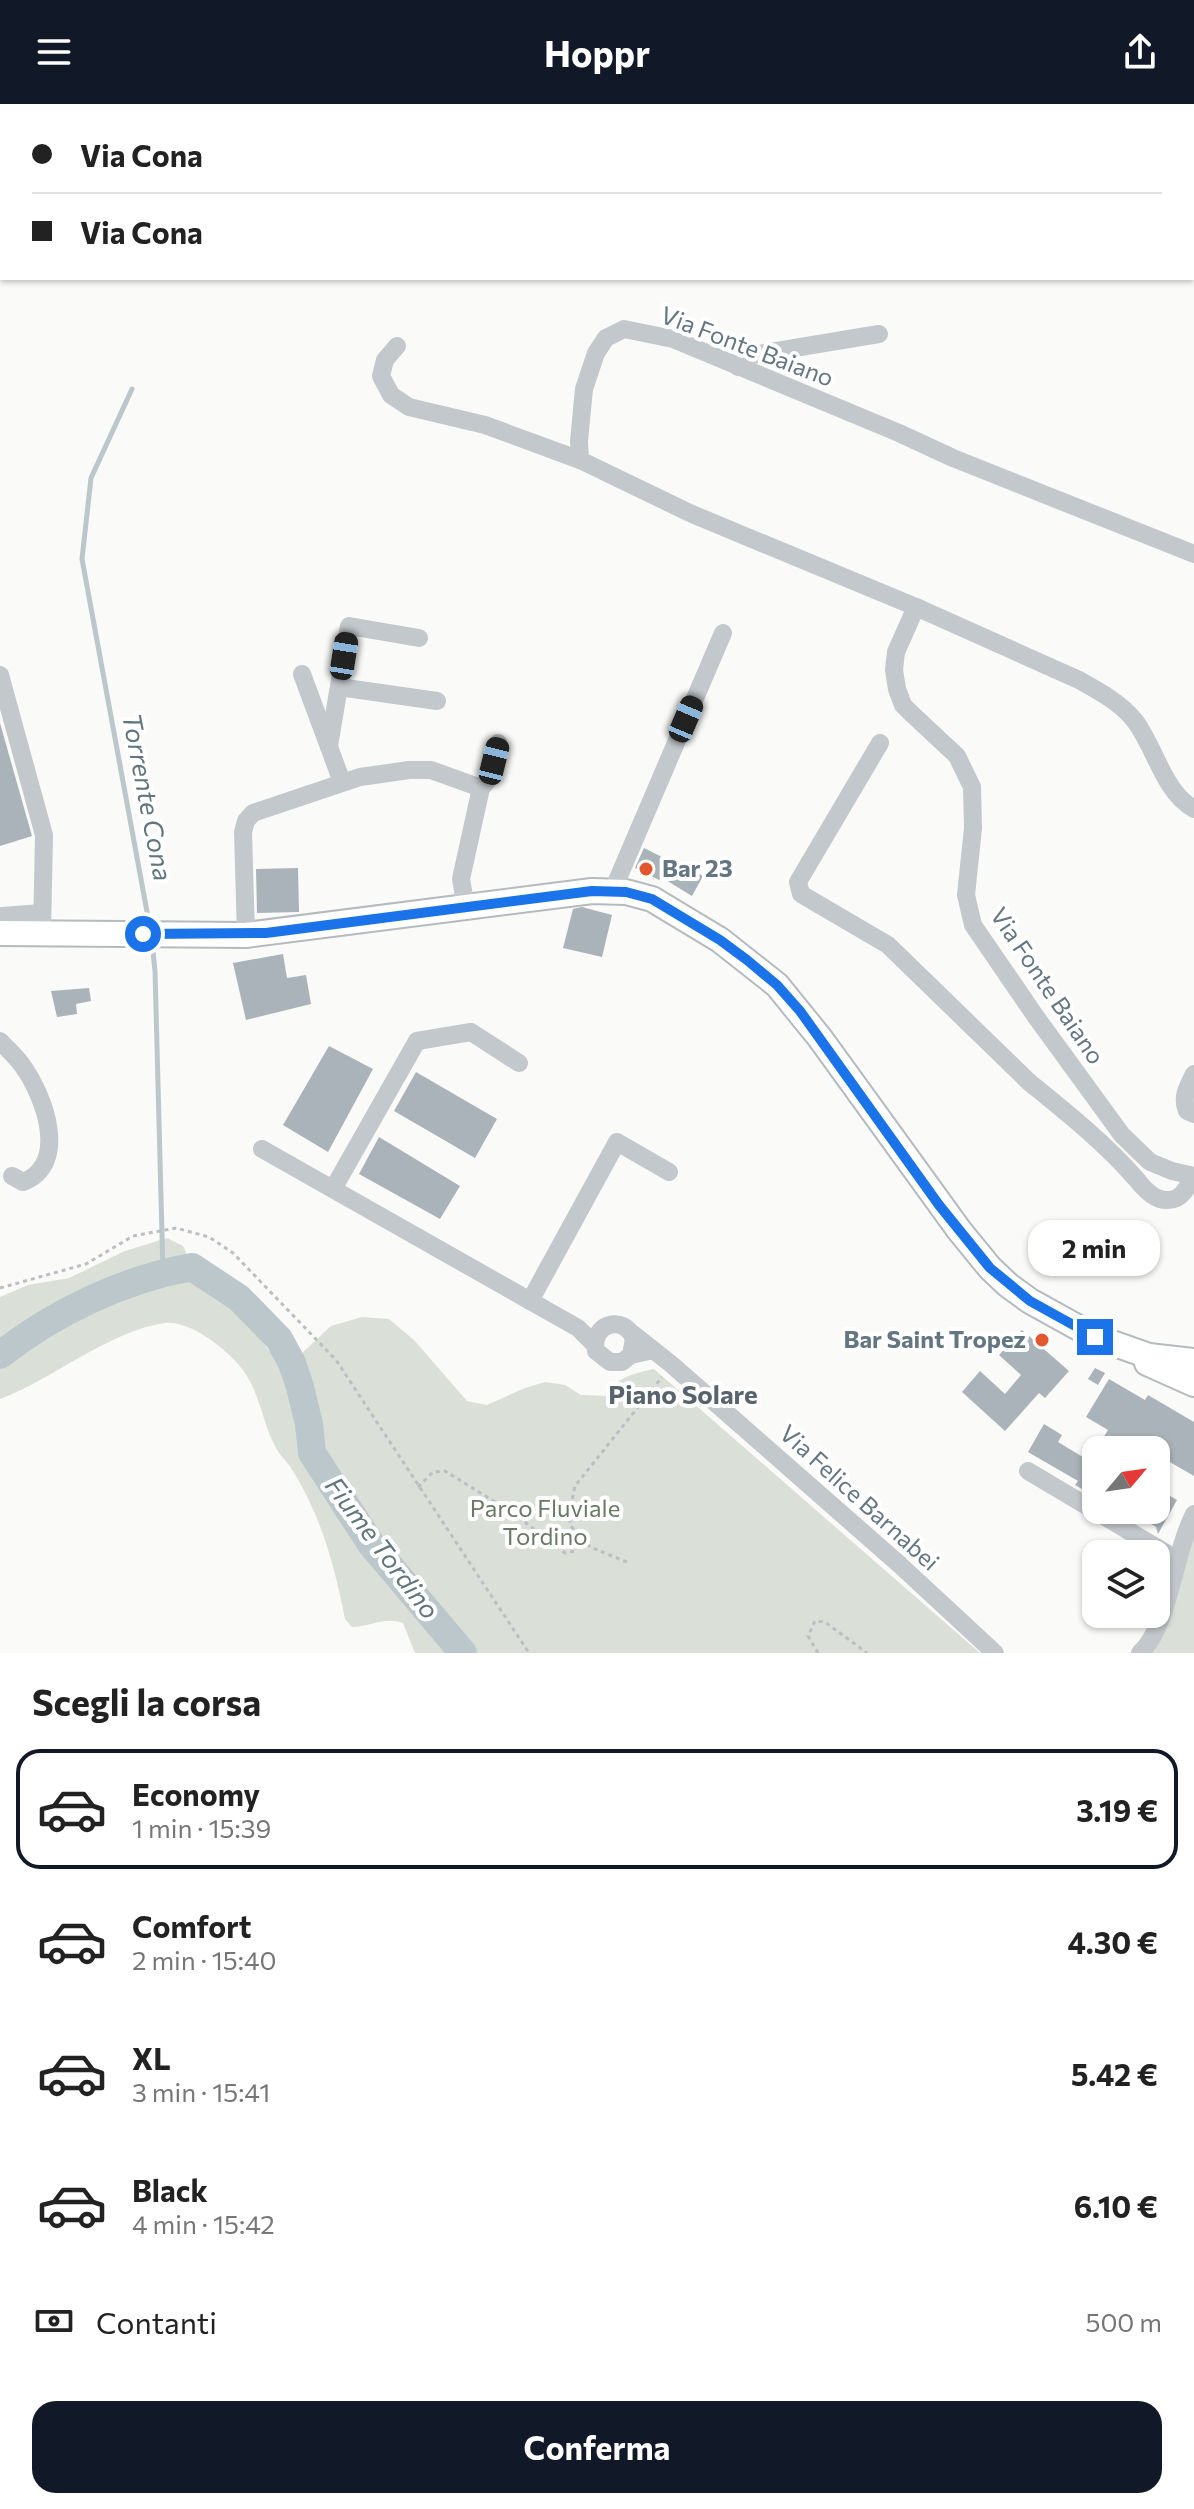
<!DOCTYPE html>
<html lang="it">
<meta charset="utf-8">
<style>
:root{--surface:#fff;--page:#f6f6f6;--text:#222;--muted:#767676;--line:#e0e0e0;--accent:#111827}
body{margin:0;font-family:Commissioner,sans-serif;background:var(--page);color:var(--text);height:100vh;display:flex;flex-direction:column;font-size:30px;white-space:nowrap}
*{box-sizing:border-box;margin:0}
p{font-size:26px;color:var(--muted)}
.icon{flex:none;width:44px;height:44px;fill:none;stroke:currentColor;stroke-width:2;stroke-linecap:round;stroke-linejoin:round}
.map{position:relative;height:1549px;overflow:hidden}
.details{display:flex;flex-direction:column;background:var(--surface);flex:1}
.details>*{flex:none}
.hud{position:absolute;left:0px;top:0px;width:1194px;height:176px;box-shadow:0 2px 6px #0004;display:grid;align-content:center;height:176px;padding:0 32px;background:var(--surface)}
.needle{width:52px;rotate:61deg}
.buttons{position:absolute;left:1082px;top:1332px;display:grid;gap:16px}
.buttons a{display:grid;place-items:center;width:88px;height:88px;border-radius:16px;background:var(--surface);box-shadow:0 2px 6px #0004;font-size:40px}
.end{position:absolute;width:36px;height:36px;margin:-18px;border:10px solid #1a73e8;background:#fff;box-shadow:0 0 0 4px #fff}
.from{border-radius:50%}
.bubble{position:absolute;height:56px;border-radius:24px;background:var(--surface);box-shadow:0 2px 6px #0004;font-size:26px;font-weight:700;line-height:56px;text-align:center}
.car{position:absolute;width:24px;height:48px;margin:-24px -12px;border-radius:10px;box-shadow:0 0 6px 2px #0007;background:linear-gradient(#222 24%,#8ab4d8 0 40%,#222 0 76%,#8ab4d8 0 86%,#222 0)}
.hud b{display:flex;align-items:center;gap:28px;height:76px;font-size:30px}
.hud b+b{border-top:2px solid var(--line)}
.hud i{width:20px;height:20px;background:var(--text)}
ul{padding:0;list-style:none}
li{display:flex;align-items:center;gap:24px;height:120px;margin:0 16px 12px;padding:0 16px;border:4px solid transparent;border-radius:24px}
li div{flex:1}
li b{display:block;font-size:30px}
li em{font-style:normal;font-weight:700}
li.active{border-color:var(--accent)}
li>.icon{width:72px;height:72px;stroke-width:1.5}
h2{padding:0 32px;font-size:36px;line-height:96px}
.pay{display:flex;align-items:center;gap:20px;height:88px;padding:0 32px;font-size:30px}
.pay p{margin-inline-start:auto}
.button{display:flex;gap:16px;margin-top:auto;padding:16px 32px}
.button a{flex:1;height:92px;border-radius:24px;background:var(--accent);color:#fff;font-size:32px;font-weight:700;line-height:92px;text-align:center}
header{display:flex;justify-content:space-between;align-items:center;height:104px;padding:0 32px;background:var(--accent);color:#fff;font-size:36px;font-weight:700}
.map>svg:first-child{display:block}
</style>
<header><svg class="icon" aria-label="menu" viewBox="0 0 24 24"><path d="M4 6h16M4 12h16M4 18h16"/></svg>Hoppr<svg class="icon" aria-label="share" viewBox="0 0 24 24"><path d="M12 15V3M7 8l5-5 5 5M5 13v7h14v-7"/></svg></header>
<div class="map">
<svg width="1194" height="1549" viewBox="0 0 1194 1549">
<rect width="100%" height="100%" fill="#fafaf8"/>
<!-- green -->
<g fill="#dadfd7">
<path d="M167 1134 183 1142 202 1183 247 1216 270 1248 299 1252 331 1222 362 1213 389 1215 414 1236 467 1297 487 1301 525 1284 545 1278 565 1281 581 1291 606 1292C615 1274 634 1269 654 1265L980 1549H415L403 1519C384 1512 370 1523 352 1523L345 1515C335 1463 321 1412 293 1367 288 1358 279 1351 275 1342 263 1319 260 1291 245 1269 231 1248 191 1216 165 1219 108 1227 54 1275 0 1295V1193L28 1181 69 1174 125 1147Z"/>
<path d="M1194 1434V1549H1151L1180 1477Z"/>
</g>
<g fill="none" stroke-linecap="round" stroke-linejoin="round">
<!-- stream -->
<g stroke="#bbc7cb" stroke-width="5">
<path d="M132 285 91 374 82 455 150 824"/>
<path d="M152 838 155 867 163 1168"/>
</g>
<!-- river -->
<path stroke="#bbc7cb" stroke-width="28" d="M0 1251C55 1208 124 1175 192 1163L239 1194 279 1235 292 1259 300 1283 309 1320 312 1349 371 1440 463 1549"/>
</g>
<!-- building -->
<g fill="#aab3b9">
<path d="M0 619 32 732 0 742Z"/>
<path d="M644 744 680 762 682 759 703 772 692 792 661 773 659 776 635 764Z"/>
<path d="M298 764 299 808 257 809 256 765Z"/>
<path d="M582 803 612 811 602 853 563 844 573 805Z"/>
<path d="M283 850 287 874 306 871 311 900 246 916 233 859Z"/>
<path d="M89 884 91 897 76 900 77 910 57 913 51 887Z"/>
<path d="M329 942 373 965 328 1048 283 1021Z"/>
<path d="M416 968 497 1015 475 1054 394 1007Z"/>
<path d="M379 1033 460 1082 440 1115 359 1070Z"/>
<path d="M1022 1226 1069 1267 1045 1294 1039 1289 1005 1327 962 1288 980 1267 1005 1290 1021 1271 999 1251Z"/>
<path d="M1095 1264 1105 1269 1098 1281 1088 1275Z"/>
<path d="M1109 1275 1145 1296 1148 1291 1194 1318V1372L1156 1350V1346H1096L1108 1326 1086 1313Z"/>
<path d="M1044 1320 1062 1331 1058 1338 1096 1361V1393L1075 1381 1078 1377 1028 1348Z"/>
<path d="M1156 1384 1177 1396 1158 1430 1156 1423 1128 1406H1156Z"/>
</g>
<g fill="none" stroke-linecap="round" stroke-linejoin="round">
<defs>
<g id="major">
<path d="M0 829 246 831 592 787 626 788 652 795 720 836 777 881 820 934 959 1126 990 1164 1008 1181 1030 1197 1095 1233 1149 1252 1194 1257"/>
<path d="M1147 1259 1194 1280"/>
</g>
</defs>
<!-- major casing -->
<use href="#major" stroke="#b5babe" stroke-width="28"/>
<!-- path -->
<g stroke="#bbbfc2" stroke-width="3" stroke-dasharray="4 4" stroke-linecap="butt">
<path d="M0 1184 86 1160 133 1132 176 1124 209 1133 233 1149 336 1256 529 1549"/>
<path d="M418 1383 433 1368 445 1367 513 1409 565 1449 575 1447 584 1436"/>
<path d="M627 1458 590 1443 570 1421 571 1401 575 1382 662 1273"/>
<path d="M818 1549 808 1532 815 1517 825 1518 867 1549"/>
</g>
<!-- minor -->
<g stroke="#c3c8cc" stroke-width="18">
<path d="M1176 0 1180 2"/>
<path d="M808 2 818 0"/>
<path d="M1192 8 1194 9"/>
<path d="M397 242 385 256 381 272 391 291 409 303 485 321 580 356"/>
<path d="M738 263 752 251 879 230"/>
<path d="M916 503 692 410 580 356 579 337 584 285 596 249 606 234 624 225 673 235 899 329 953 354 1194 450"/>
<path d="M302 570 342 678"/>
<path d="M0 571 44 731 42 829"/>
<path d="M339 583 437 597"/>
<path d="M880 639 798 778 801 790 888 841 1029 978C1067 1009 1105 1039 1138 1077 1145 1086 1155 1097 1168 1096 1182 1096 1188 1083 1192 1072"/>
<path d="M329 642 349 522 419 534"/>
<path d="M481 684 489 675 498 639"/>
<path d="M1194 705C1163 687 1156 645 1135 617 1121 599 1099 587 1079 576L916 503 896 548 894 566 897 585 903 601 912 610 957 652 972 683 973 724 966 791 973 821 1036 913 1122 1031 1150 1058 1172 1067 1194 1072"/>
<path d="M613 786 723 529"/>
<path d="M2 812 42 809"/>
<path d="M246 831 243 728 246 717 253 709 360 673 409 666H431L481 684 461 775 466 804"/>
<path d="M0 937C7 945 16 952 22 961 44 991 70 1060 23 1078L12 1072"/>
<path d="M1194 970C1188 982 1181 993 1187 1007L1194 1010"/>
<path d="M262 1045 578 1224 595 1241"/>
<path d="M333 1085 417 937 471 928 519 959"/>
<path d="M530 1197 617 1038 669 1068"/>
<path d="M633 1230 671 1260 900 1461 995 1549"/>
<path d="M631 1251 634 1235C624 1209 590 1220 596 1247L610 1258H622L631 1251 653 1246"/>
<path d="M1028 1367 1176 1455"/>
<path d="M1140 1549C1169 1523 1174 1449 1194 1410"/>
</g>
<!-- major -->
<use href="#major" stroke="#fff" stroke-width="24"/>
</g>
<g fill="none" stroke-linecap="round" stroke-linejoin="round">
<!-- route -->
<path stroke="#1a73e8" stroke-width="10" d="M143 830 266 829 592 787 626 788 652 795 720 836 747 856 777 881 800 907 939 1101 990 1164 1030 1197 1095 1233"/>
</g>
<!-- markers -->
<g fill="#e4572e" stroke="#fff" stroke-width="3">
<circle cx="646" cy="765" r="8"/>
<circle cx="1042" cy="1236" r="8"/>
</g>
<g text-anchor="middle" stroke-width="8" stroke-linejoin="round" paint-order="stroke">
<!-- street labels -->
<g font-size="24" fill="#657683" stroke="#fff">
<text transform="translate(747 243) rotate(21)" y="8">Via Fonte Baiano</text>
<text transform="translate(1047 882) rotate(56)" y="8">Via Fonte Baiano</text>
<text transform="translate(859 1394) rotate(42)" y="8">Via Felice Barnabei</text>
</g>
<!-- poi labels -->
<g font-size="24" font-weight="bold" fill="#657683" stroke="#fff" text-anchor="start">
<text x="662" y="773">Bar 23</text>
<text x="1026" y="1244" text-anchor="end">Bar Saint Tropez</text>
</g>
<!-- park labels -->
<g font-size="24" fill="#687a64" stroke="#fff">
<text x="545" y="1413">Parco Fluviale<tspan x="545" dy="28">Tordino</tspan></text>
</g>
<!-- water labels -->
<g font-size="26" font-style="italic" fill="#60757c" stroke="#fff">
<text transform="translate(147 693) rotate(79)" y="9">Torrente Cona</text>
<text transform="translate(382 1444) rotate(53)" y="9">Fiume Tordino</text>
</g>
<!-- neighbourhood labels -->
<g font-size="26" font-weight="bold" fill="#57646e" stroke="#fff">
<text x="683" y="1300">Piano Solare</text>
</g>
</g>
</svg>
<div class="buttons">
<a><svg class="needle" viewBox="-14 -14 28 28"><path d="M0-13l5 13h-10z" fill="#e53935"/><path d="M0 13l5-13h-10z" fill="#767676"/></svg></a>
<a><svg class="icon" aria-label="layers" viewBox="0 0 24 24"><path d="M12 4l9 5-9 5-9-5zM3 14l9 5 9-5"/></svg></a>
</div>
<i class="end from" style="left:143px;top:830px"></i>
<i class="end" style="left:1095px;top:1233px"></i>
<div class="bubble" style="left:1028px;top:1116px;width:132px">2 min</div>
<i class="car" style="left:344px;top:552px;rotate:9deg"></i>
<i class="car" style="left:686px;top:615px;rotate:23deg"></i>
<i class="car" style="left:494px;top:657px;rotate:14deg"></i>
<div class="hud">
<b><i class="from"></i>Via Cona</b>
<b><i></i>Via Cona</b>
</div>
</div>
<section class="details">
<h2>Scegli la corsa</h2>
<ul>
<li class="active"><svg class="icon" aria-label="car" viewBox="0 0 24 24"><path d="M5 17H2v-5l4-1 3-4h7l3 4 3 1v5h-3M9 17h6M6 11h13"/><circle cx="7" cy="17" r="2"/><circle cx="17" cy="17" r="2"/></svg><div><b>Economy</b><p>1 min · 15:39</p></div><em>3.19 €</em></li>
<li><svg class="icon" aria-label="car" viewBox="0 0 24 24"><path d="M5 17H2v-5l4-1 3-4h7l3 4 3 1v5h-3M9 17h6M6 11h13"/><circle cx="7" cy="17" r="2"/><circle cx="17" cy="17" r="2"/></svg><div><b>Comfort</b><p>2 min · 15:40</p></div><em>4.30 €</em></li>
<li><svg class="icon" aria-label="car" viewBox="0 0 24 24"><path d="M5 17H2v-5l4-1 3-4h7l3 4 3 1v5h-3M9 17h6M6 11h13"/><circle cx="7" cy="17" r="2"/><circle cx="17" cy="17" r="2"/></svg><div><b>XL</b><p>3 min · 15:41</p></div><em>5.42 €</em></li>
<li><svg class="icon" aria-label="car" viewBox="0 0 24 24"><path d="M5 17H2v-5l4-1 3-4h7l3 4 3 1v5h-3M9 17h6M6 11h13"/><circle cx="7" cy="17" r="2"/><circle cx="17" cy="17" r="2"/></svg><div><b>Black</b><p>4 min · 15:42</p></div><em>6.10 €</em></li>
</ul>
<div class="pay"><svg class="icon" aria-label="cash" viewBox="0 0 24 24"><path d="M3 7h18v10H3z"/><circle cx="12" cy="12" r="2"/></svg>Contanti<p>500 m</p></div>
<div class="button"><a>Conferma</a></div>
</section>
